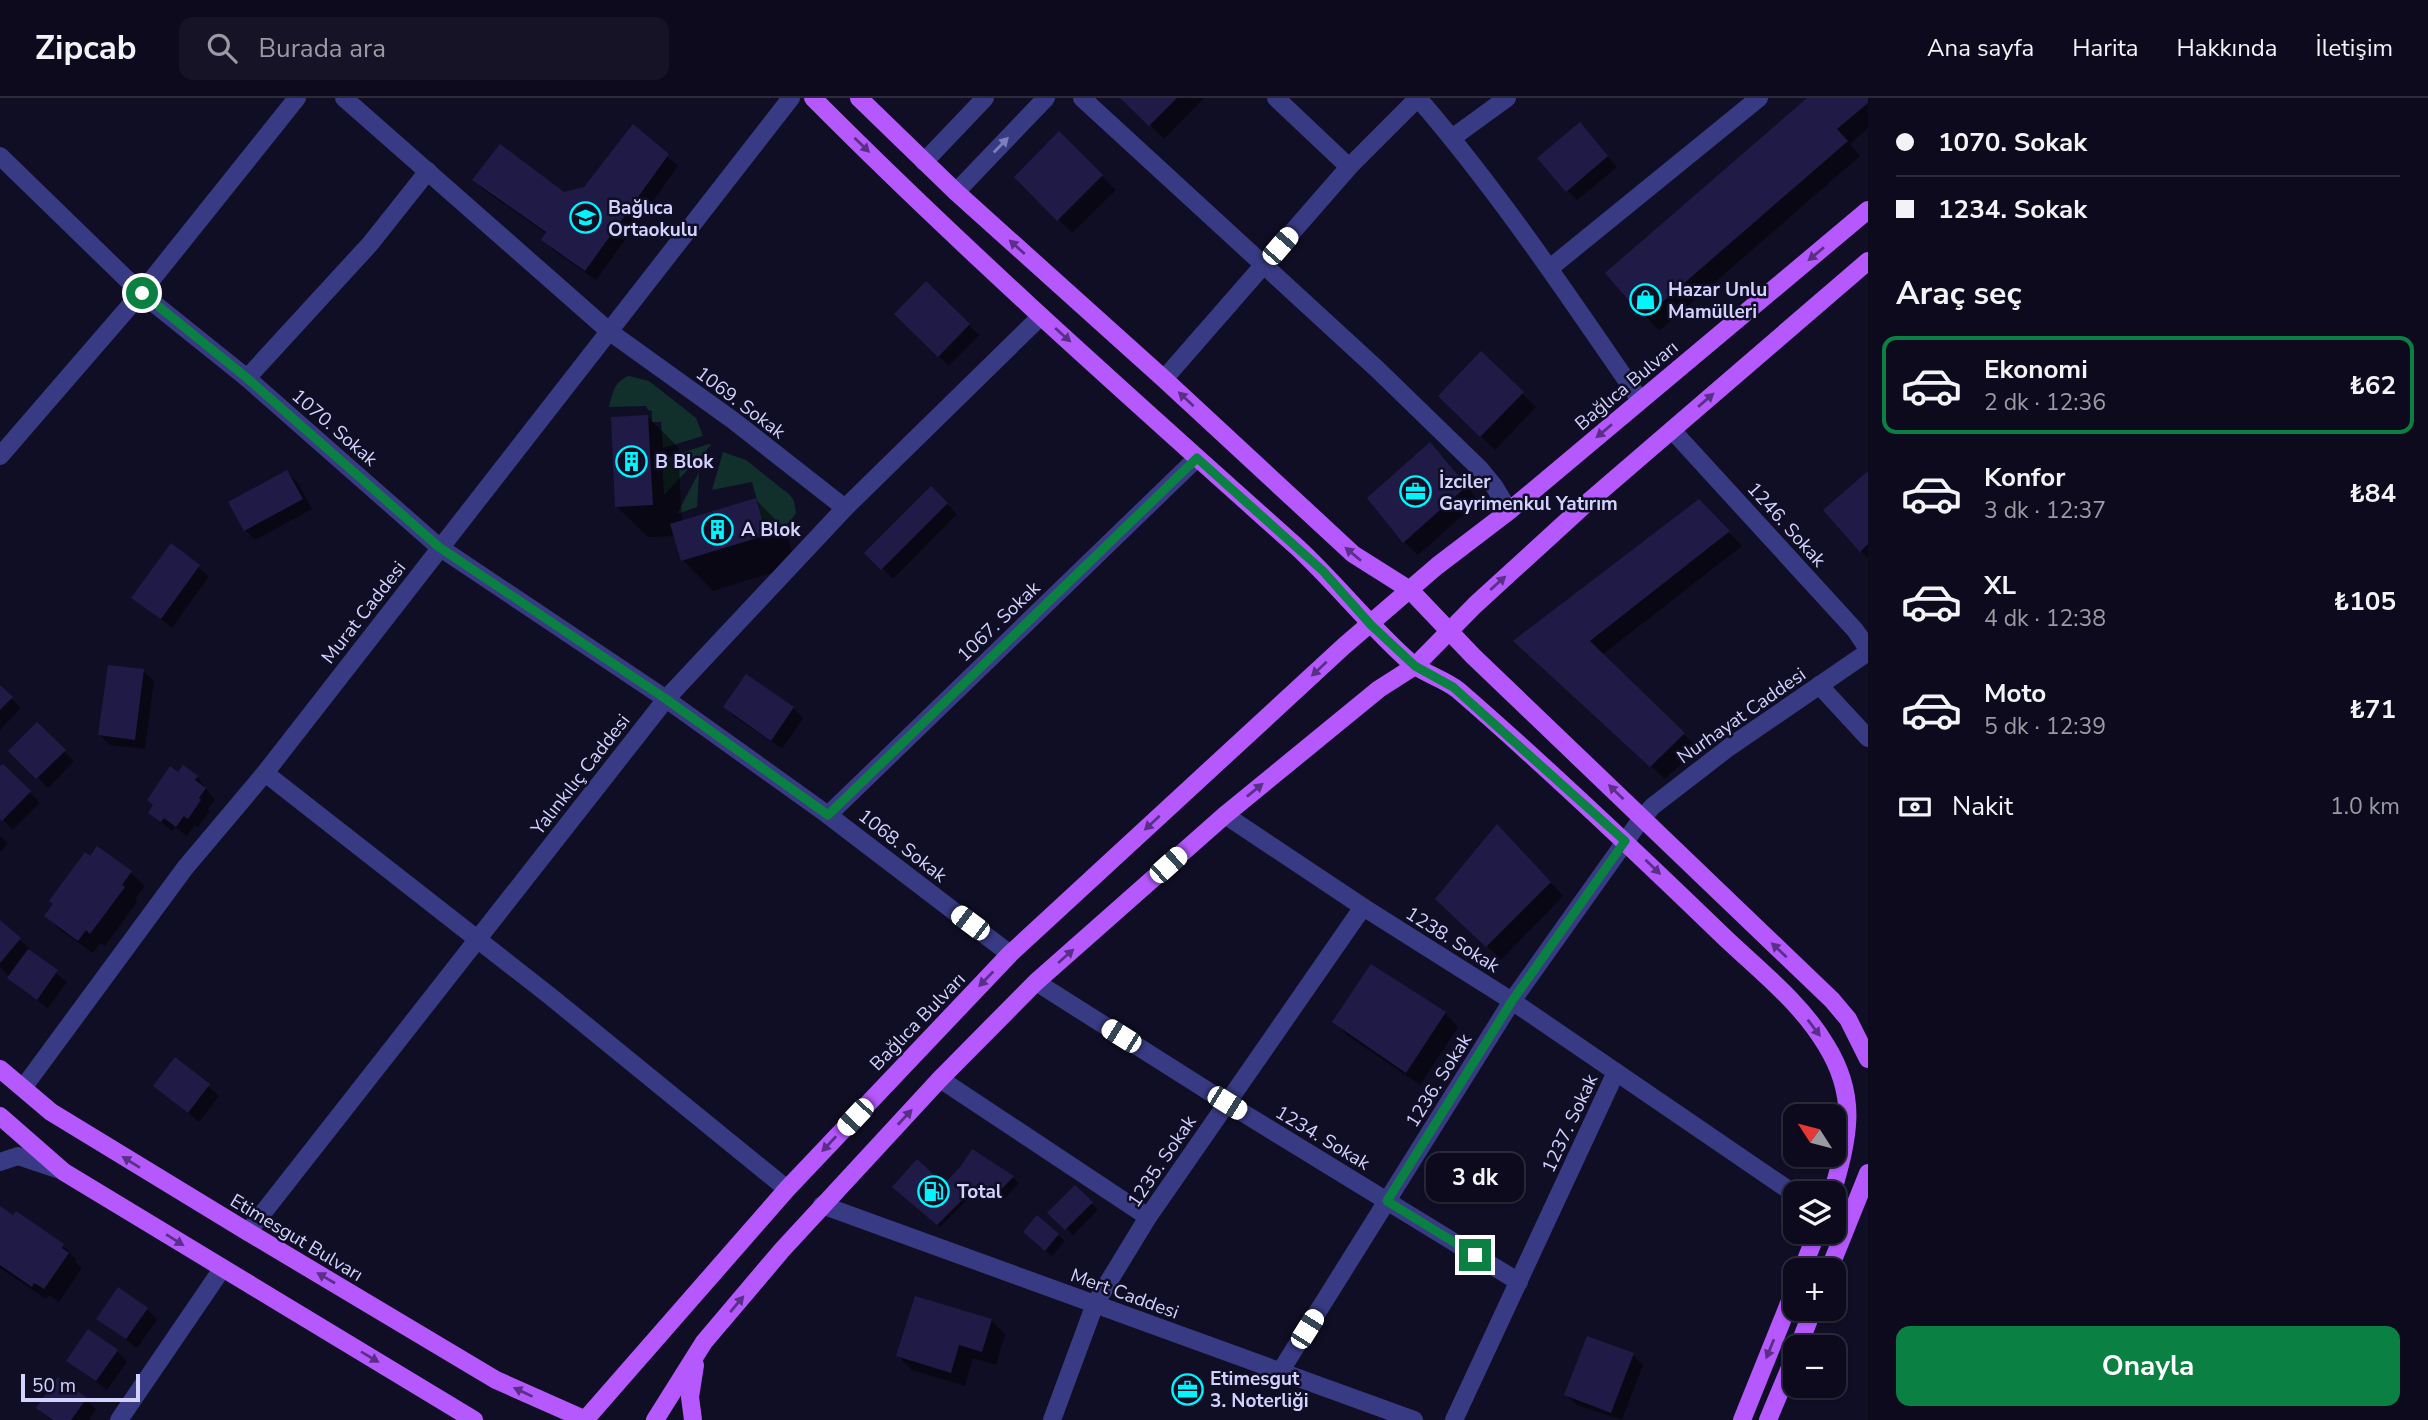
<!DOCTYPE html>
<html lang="tr">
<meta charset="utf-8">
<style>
:root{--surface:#0c0a1c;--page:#151325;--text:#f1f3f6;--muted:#9a9aa3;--line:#2c2b3b;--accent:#0b8043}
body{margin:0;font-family:"Nunito Sans",sans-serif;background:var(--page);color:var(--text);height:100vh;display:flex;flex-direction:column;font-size:26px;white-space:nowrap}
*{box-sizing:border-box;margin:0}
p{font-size:23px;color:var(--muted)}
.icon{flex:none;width:38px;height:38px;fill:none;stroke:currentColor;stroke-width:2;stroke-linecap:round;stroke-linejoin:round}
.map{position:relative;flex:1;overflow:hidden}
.panel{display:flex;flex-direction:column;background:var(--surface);width:560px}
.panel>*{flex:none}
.top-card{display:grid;align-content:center;height:154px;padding:0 28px;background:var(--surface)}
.needle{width:46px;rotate:306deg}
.controls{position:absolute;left:1783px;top:1006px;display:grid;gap:14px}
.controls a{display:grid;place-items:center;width:63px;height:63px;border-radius:14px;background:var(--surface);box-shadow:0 2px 5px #0004,0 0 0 2px var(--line);font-size:35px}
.scale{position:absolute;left:21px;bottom:18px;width:119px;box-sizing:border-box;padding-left:7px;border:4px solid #d3d2ff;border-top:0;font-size:19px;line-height:24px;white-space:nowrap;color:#d3d2ff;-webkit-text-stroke:5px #100e25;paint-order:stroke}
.end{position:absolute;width:32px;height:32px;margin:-16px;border:9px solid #0b8043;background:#fff;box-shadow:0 0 0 4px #fff}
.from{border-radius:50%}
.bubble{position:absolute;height:49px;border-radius:14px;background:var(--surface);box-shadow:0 2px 5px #0004,0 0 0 2px var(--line);font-size:23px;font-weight:700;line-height:49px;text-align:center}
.car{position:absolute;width:21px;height:42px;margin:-21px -10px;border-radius:9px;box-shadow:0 0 5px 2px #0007;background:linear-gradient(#fff 24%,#345 0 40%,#fff 0 76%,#345 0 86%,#fff 0)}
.top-card b{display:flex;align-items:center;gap:24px;height:66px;font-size:26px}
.top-card b+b{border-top:2px solid var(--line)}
.top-card i{width:18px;height:18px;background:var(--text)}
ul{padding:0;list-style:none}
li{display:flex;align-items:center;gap:21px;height:98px;margin:0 14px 10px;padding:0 14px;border:4px solid transparent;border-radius:14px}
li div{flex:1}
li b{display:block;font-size:26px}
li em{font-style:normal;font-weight:700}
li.current{border-color:var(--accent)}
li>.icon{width:63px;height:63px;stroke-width:1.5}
h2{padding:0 28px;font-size:32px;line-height:84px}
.pay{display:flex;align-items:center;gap:18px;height:77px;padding:0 28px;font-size:26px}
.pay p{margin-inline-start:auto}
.primary-button{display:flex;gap:14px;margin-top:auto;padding:14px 28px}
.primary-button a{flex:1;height:80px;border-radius:14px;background:var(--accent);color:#fff;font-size:28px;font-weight:700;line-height:80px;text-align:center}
header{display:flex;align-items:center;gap:42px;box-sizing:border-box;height:98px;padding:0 35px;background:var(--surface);border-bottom:2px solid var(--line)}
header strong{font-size:33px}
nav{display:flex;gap:38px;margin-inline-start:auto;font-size:24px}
.search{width:490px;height:63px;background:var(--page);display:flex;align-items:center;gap:18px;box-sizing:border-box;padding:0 24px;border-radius:14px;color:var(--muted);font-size:26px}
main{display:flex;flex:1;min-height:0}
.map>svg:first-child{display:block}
</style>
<header>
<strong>Zipcab</strong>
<div class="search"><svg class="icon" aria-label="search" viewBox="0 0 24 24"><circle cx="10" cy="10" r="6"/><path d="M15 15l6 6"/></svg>Burada ara</div>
<nav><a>Ana sayfa</a><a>Harita</a><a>Hakkında</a><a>İletişim</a></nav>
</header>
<main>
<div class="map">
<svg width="1868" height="1322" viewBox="0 0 1868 1322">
<rect width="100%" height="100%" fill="#100e25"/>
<!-- green -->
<g fill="#112f2b">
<path d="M629 278 649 283 696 320 703 338 663 350 661 324H652V313L648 312 646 308 609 309C612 296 615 282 629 278Z"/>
<path d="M709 346 711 347 664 397 662 361Z"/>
<path d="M723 354 746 362 790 397 794 403 796 415 791 422 786 427 765 430 752 384 712 392Z"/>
<path d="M699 374 697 409 677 416Z"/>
</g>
<!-- shadow -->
<g fill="#0007">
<path d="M1123 0H1204L1164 41Z"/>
<path d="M1810 0H1868V30L1850 46 1860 58 1659 233 1608 176Z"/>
<path d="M1059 36 1116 92 1072 135 1016 79Z"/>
<path d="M1590 37 1617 69 1577 102 1567 92Z"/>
<path d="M667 58 678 68 596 182 553 152 543 142 547 136 484 92 474 82 564 96 585 90Z"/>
<path d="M926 185 979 237 949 268 896 216Z"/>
<path d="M1481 256 1536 309 1495 352 1440 298Z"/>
<path d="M648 319 678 349 682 424 755 401 786 432 796 467 713 493 683 462 675 438 648 439 617 409Z"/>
<path d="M1444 360 1479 403 1418 457 1404 444Z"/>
<path d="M286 374 297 384 312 411 255 442 245 432Z"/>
<path d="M1868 375V460L1861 453Z"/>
<path d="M931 390 957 416 893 481 867 455Z"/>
<path d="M1713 417 1742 448 1602 557 1698 650 1665 681 1529 557Z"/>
<path d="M171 448 209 478 172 530 134 499Z"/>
<path d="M143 573 154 583 145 651 110 647 100 637Z"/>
<path d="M0 589 21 610 0 632Z"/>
<path d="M725 609 793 610 803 620 782 651 735 619Z"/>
<path d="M37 626 74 663 48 690 11 653Z"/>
<path d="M3 668 40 705 13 732 0 719V671Z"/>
<path d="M179 676 197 679 215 702 208 711 210 713 198 729 195 727 187 738 175 729 172 733 150 714Z"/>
<path d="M0 738 8 745 0 754Z"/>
<path d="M1511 742 1563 798 1501 862 1451 815Z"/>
<path d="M98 750 131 775 145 788 135 801 137 804 105 848 100 845 93 855 60 832 47 818Z"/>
<path d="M0 824 30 851 28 853 67 884 48 910 20 890 0 869Z"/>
<path d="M1445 915 1458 929 1420 987 1348 938 1335 924Z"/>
<path d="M175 961 219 998 199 1024 155 988Z"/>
<path d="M1012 1079 1019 1085 1002 1103 983 1086 940 1129 895 1089 944 1088Z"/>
<path d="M1075 1089 1098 1112 1073 1137 1050 1115Z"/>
<path d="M0 1112 63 1148 77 1162 75 1164 82 1170 59 1204 49 1197 46 1201 0 1170Z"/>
<path d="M1058 1137 1065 1143 1052 1158 1031 1141Z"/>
<path d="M916 1200 992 1223 1005 1237 996 1267 973 1260 965 1288 912 1272 898 1258Z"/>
<path d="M147 1211 157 1222 137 1250 98 1220Z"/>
<path d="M117 1253 127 1264 107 1292 69 1263Z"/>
<path d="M1633 1257 1643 1267 1622 1322 1577 1307 1566 1297Z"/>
<path d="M86 1301 96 1311 89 1322H51L38 1310Z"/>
</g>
<!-- building -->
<g fill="#201a46">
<path d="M1120 0H1177L1149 28Z"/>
<path d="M1807 0H1868V5L1837 31 1848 43 1644 220 1605 175Z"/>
<path d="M1580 24 1608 58 1566 94 1537 60Z"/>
<path d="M633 26 669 56 585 173 541 142 546 134 472 82 500 46 564 94 584 89Z"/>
<path d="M1059 33 1103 77 1057 123 1014 79Z"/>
<path d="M926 183 970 226 938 259 894 216Z"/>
<path d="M1481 253 1524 294 1480 339 1438 298Z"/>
<path d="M648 317 653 407 615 409 611 319Z"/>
<path d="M1430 344 1467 388 1403 445 1367 400Z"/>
<path d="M287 372 303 401 244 433 228 404Z"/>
<path d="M1868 373V446L1860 454 1823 412Z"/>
<path d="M931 388 948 405 881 472 864 455Z"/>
<path d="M756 400 767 437 681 463 670 426Z"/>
<path d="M1699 401 1730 433 1590 543 1685 635 1650 669 1513 543Z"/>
<path d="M171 445 200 467 161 521 131 500Z"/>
<path d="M108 567 144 571 135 642 98 637Z"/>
<path d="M746 576 794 609 771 643 723 609Z"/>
<path d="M0 587 13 599 0 612Z"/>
<path d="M37 624 66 652 36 681 8 653Z"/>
<path d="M3 666 31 693 2 723 0 721V668Z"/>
<path d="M183 667 198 678 195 682 206 690 199 700 201 702 188 721 184 718 176 729 164 720 161 724 148 715 153 707 147 702 170 668 178 674Z"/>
<path d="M1497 726 1551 784 1486 849 1435 801Z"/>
<path d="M97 748 132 773 122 787 125 789 90 836 86 832 78 843 44 818 53 806 49 803 85 754 90 758Z"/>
<path d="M0 822 21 840 0 865Z"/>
<path d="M28 851 58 872 37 902 7 880Z"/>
<path d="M1371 866 1446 914 1406 975 1332 924Z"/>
<path d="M175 959 210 986 188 1015 153 988Z"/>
<path d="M972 1051 1014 1078 995 1098 980 1084 937 1127 892 1089 917 1061 944 1086 961 1068Z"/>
<path d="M1075 1087 1093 1104 1065 1132 1047 1115Z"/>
<path d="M0 1108 13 1117 16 1113 64 1146 62 1150 69 1155 44 1191 34 1185 32 1189 0 1167Z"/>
<path d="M1037 1117 1059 1136 1045 1153 1023 1134Z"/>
<path d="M118 1189 148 1210 126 1241 96 1221Z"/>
<path d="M915 1198 992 1221 982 1254 959 1247 951 1275 896 1258Z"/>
<path d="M88 1231 118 1252 96 1283 66 1263Z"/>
<path d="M1587 1238 1634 1255 1611 1315 1564 1297Z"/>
<path d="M58 1279 87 1300 71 1322H53L36 1310Z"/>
</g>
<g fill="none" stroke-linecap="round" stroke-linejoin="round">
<!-- minor -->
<g stroke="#383b84" stroke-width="18">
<path d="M344 0 610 234 734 323 845 410"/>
<path d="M1082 0 1377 271 1480 371 1494 388 1509 413"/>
<path d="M1276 0 1349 69"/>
<path d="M1418 0C1500 95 1569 199 1640 302"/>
<path d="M1452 40 1507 0"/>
<path d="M0 58 141 195 247 280 439 449 666 601 828 717 1010 856"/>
<path d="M924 64 985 0"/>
<path d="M956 94 1046 0"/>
<path d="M1550 170 1759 0"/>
<path d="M247 280 370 146 428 73"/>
<path d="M1164 281 1349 69 1418 0"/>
<path d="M1672 332 1855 532 1868 551"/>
<path d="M0 358 141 195 297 0"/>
<path d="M1819 587 1868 640"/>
<path d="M265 675 550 898 787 1091"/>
<path d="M828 717 1197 360"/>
<path d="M1225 717 1363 809 1512 903 1796 1097"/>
<path d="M1036 884 1227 1005 1519 1184"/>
<path d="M940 981 1148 1119"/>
<path d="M23 990 185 770 265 675 791 0"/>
<path d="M0 1064 18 1058 63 1073"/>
<path d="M822 1107 1414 1322"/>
<path d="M248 1134 666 601 845 410 1041 218"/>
<path d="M1280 1274 1512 903 1642 720 1653 708 1728 650 1868 554"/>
<path d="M119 1322 222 1171"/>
<path d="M1052 1322 1095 1206 1148 1119 1363 809"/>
<path d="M1454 1322 1616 974"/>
</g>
<!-- major -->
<g stroke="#b559ff" stroke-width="18">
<path d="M813 0C968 156 1133 302 1297 449 1337 486 1370 529 1411 565 1425 576 1444 581 1458 592 1548 670 1634 752 1720 835 1756 870 1800 903 1826 947 1859 1000 1848 1040 1832 1096"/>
<path d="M859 0 956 94 1164 281 1353 456 1410 492 1473 558 1832 902 1848 921 1868 961"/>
<path d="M0 971 51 1014 248 1134 496 1282 586 1322"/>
<path d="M0 1018 64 1074 474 1322"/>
<path d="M1802 1172 1817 1134"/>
<path d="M1829 1172 1868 1075"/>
<path d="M1798 1250 1813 1211"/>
<path d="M585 1322 787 1091 1010 856 1344 548 1437 468 1509 413 1868 112"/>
<path d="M655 1322 704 1244 782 1152 940 981 1036 884 1225 717 1379 591 1415 568 1475 507 1580 411 1868 163"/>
<path d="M693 1322 690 1299 695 1267"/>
<path d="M1742 1322 1796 1188"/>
<path d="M1768 1322 1796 1255"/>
</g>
</g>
<!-- one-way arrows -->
<defs><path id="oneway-solid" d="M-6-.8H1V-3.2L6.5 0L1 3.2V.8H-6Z" transform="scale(1.75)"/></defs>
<g fill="#5a3087">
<use href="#oneway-solid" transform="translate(862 47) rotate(44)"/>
<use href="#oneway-solid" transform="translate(1017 149) rotate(-138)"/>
<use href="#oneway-solid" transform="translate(1816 156) rotate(140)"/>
<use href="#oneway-solid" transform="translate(1063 237) rotate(42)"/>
<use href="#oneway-solid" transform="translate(1186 301) rotate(-137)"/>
<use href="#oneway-solid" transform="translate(1706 302) rotate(-41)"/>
<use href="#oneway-solid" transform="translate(1604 333) rotate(140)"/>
<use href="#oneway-solid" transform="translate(1353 456) rotate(-140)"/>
<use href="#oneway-solid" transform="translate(1498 485) rotate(-42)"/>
<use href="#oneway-solid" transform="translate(1319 571) rotate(137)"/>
<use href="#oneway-solid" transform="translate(1255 692) rotate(-39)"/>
<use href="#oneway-solid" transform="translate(1616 694) rotate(-136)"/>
<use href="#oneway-solid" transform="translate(1152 725) rotate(137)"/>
<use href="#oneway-solid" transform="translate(1653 769) rotate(44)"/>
<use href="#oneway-solid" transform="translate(1779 852) rotate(-137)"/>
<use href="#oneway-solid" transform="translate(1066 858) rotate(-42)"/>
<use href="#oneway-solid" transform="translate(986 881) rotate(134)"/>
<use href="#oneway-solid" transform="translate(1814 930) rotate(53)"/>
<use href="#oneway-solid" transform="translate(905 1019) rotate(-47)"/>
<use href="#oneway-solid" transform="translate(829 1046) rotate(133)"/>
<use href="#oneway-solid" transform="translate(131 1064) rotate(-148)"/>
<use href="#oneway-solid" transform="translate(175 1142) rotate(32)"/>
<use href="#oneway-solid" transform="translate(326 1180) rotate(-150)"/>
<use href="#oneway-solid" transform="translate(737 1206) rotate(-50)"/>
<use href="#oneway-solid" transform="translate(1770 1251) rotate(112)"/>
<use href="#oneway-solid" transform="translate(370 1259) rotate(31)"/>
<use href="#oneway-solid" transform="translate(523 1294) rotate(-155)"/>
</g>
<use fill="#7e7fbb" href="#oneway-solid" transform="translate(1001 47) rotate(-46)"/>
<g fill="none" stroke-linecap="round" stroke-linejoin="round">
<!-- route -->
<path stroke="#0b8043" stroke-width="9" d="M142 195 247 280 439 449 666 601 828 717 1197 360 1323 473 1371 527 1415 568 1453 589 1625 743 1512 903 1387 1103 1475 1157"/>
</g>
<!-- icons -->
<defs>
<symbol id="school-ring" viewBox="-11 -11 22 22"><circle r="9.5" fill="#100e25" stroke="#00f5fd" stroke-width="1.5"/><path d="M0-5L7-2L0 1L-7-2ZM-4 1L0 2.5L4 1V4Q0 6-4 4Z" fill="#00f5fd"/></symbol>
<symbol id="shop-ring" viewBox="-11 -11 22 22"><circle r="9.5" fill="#100e25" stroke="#00f5fd" stroke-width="1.5"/><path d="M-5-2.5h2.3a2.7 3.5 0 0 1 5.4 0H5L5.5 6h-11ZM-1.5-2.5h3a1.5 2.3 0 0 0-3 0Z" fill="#00f5fd"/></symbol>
<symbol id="building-ring" viewBox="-11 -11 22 22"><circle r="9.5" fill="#100e25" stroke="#00f5fd" stroke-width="1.5"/><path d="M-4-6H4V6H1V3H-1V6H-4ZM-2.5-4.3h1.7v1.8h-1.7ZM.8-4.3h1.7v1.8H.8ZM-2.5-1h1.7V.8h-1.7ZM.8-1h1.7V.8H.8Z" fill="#00f5fd"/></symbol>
<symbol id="office-ring" viewBox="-11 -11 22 22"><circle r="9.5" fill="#100e25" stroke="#00f5fd" stroke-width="1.5"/><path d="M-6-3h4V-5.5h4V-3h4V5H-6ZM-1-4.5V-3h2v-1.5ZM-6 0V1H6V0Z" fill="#00f5fd"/></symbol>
<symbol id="fuel-ring" viewBox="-11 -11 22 22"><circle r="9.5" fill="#100e25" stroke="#00f5fd" stroke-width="1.5"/><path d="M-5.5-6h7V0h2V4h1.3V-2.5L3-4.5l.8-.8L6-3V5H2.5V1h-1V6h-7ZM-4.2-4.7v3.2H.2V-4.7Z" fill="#00f5fd"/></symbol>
</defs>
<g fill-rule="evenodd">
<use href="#school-ring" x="568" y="102" width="35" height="35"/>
<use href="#shop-ring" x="1628" y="184" width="35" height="35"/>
<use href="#building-ring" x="614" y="346" width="35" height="35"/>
<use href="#office-ring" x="1398" y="376" width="35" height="35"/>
<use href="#building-ring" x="700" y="414" width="35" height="35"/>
<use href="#fuel-ring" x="916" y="1076" width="35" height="35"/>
<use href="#office-ring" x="1170" y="1274" width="35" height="35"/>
</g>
<g text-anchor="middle" stroke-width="5" stroke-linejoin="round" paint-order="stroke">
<!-- poi labels -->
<g font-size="19" font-weight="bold" fill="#d3d2ff" stroke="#100e25" text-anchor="start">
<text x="608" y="116">Bağlıca<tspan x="608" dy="22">Ortaokulu</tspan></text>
<text x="1668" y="198">Hazar Unlu<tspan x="1668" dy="22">Mamülleri</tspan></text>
<text x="655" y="370">B Blok</text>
<text x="1439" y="390">İzciler<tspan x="1439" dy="22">Gayrimenkul Yatırım</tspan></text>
<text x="741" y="438">A Blok</text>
<text x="957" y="1100">Total</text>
<text x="1210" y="1287">Etimesgut<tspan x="1210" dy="22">3. Noterliği</tspan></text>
</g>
<!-- street labels -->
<g font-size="19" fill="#d3d2ff" stroke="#100e25">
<text transform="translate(1626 287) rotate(-40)" y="7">Bağlıca Bulvarı</text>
<text transform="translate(741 304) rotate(37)" y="7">1069. Sokak</text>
<text transform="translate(335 329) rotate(41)" y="7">1070. Sokak</text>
<text transform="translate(1787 426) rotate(48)" y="7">1246. Sokak</text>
<text transform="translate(363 514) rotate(-52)" y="7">Murat Caddesi</text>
<text transform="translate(998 523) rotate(-44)" y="7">1067. Sokak</text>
<text transform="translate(1741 617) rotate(-35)" y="7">Nurhayat Caddesi</text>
<text transform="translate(580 676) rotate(-52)" y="7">Yalınkılıç Caddesi</text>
<text transform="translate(903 747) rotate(38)" y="7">1068. Sokak</text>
<text transform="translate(1453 841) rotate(32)" y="7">1238. Sokak</text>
<text transform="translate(917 923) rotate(-46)" y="7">Bağlıca Bulvarı</text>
<text transform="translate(1438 982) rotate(-58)" y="7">1236. Sokak</text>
<text transform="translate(1569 1025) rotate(-65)" y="7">1237. Sokak</text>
<text transform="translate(1323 1039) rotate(31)" y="7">1234. Sokak</text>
<text transform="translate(1161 1063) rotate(-56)" y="7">1235. Sokak</text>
<text transform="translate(297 1139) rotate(31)" y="7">Etimesgut Bulvarı</text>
<text transform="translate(1125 1195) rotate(20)" y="7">Mert Caddesi</text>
</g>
</g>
</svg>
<div class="controls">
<a><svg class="needle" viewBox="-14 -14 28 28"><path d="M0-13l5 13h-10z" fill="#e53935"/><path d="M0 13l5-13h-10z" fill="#9a9aa3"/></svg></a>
<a><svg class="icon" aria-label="layers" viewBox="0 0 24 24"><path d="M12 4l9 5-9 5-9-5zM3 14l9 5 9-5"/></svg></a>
<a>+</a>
<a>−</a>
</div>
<div class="scale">50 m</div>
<i class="end from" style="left:142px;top:195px"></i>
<i class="end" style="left:1475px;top:1157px"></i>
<div class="bubble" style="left:1426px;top:1055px;width:98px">3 dk</div>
<i class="car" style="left:1280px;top:148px;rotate:41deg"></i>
<i class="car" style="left:1168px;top:767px;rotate:48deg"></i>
<i class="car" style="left:970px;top:825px;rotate:307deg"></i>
<i class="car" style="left:1121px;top:938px;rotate:302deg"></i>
<i class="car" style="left:1227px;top:1005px;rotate:122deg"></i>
<i class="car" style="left:855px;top:1019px;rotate:223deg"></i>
<i class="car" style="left:1307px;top:1231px;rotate:32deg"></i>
</div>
<section class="panel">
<div class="top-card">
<b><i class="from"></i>1070. Sokak</b>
<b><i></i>1234. Sokak</b>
</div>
<h2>Araç seç</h2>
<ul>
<li class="current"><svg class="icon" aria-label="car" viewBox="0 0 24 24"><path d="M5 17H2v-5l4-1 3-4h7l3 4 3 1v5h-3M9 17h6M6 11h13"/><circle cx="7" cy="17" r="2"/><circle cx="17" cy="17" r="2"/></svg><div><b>Ekonomi</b><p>2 dk · 12:36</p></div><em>₺62</em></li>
<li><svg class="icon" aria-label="car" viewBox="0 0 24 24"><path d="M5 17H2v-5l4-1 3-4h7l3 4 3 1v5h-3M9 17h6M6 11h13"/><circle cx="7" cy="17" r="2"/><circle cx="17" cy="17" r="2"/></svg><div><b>Konfor</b><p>3 dk · 12:37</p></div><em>₺84</em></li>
<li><svg class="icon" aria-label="car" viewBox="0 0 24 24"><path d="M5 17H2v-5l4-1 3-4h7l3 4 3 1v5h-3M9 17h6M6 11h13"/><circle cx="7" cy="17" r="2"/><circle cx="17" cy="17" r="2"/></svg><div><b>XL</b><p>4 dk · 12:38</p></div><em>₺105</em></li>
<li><svg class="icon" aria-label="car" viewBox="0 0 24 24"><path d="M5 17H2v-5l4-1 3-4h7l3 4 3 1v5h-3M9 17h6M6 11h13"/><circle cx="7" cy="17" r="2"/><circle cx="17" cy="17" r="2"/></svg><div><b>Moto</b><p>5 dk · 12:39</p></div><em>₺71</em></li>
</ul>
<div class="pay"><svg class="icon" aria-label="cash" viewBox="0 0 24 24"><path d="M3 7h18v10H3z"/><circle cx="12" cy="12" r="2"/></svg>Nakit<p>1.0 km</p></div>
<div class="primary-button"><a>Onayla</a></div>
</section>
</main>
